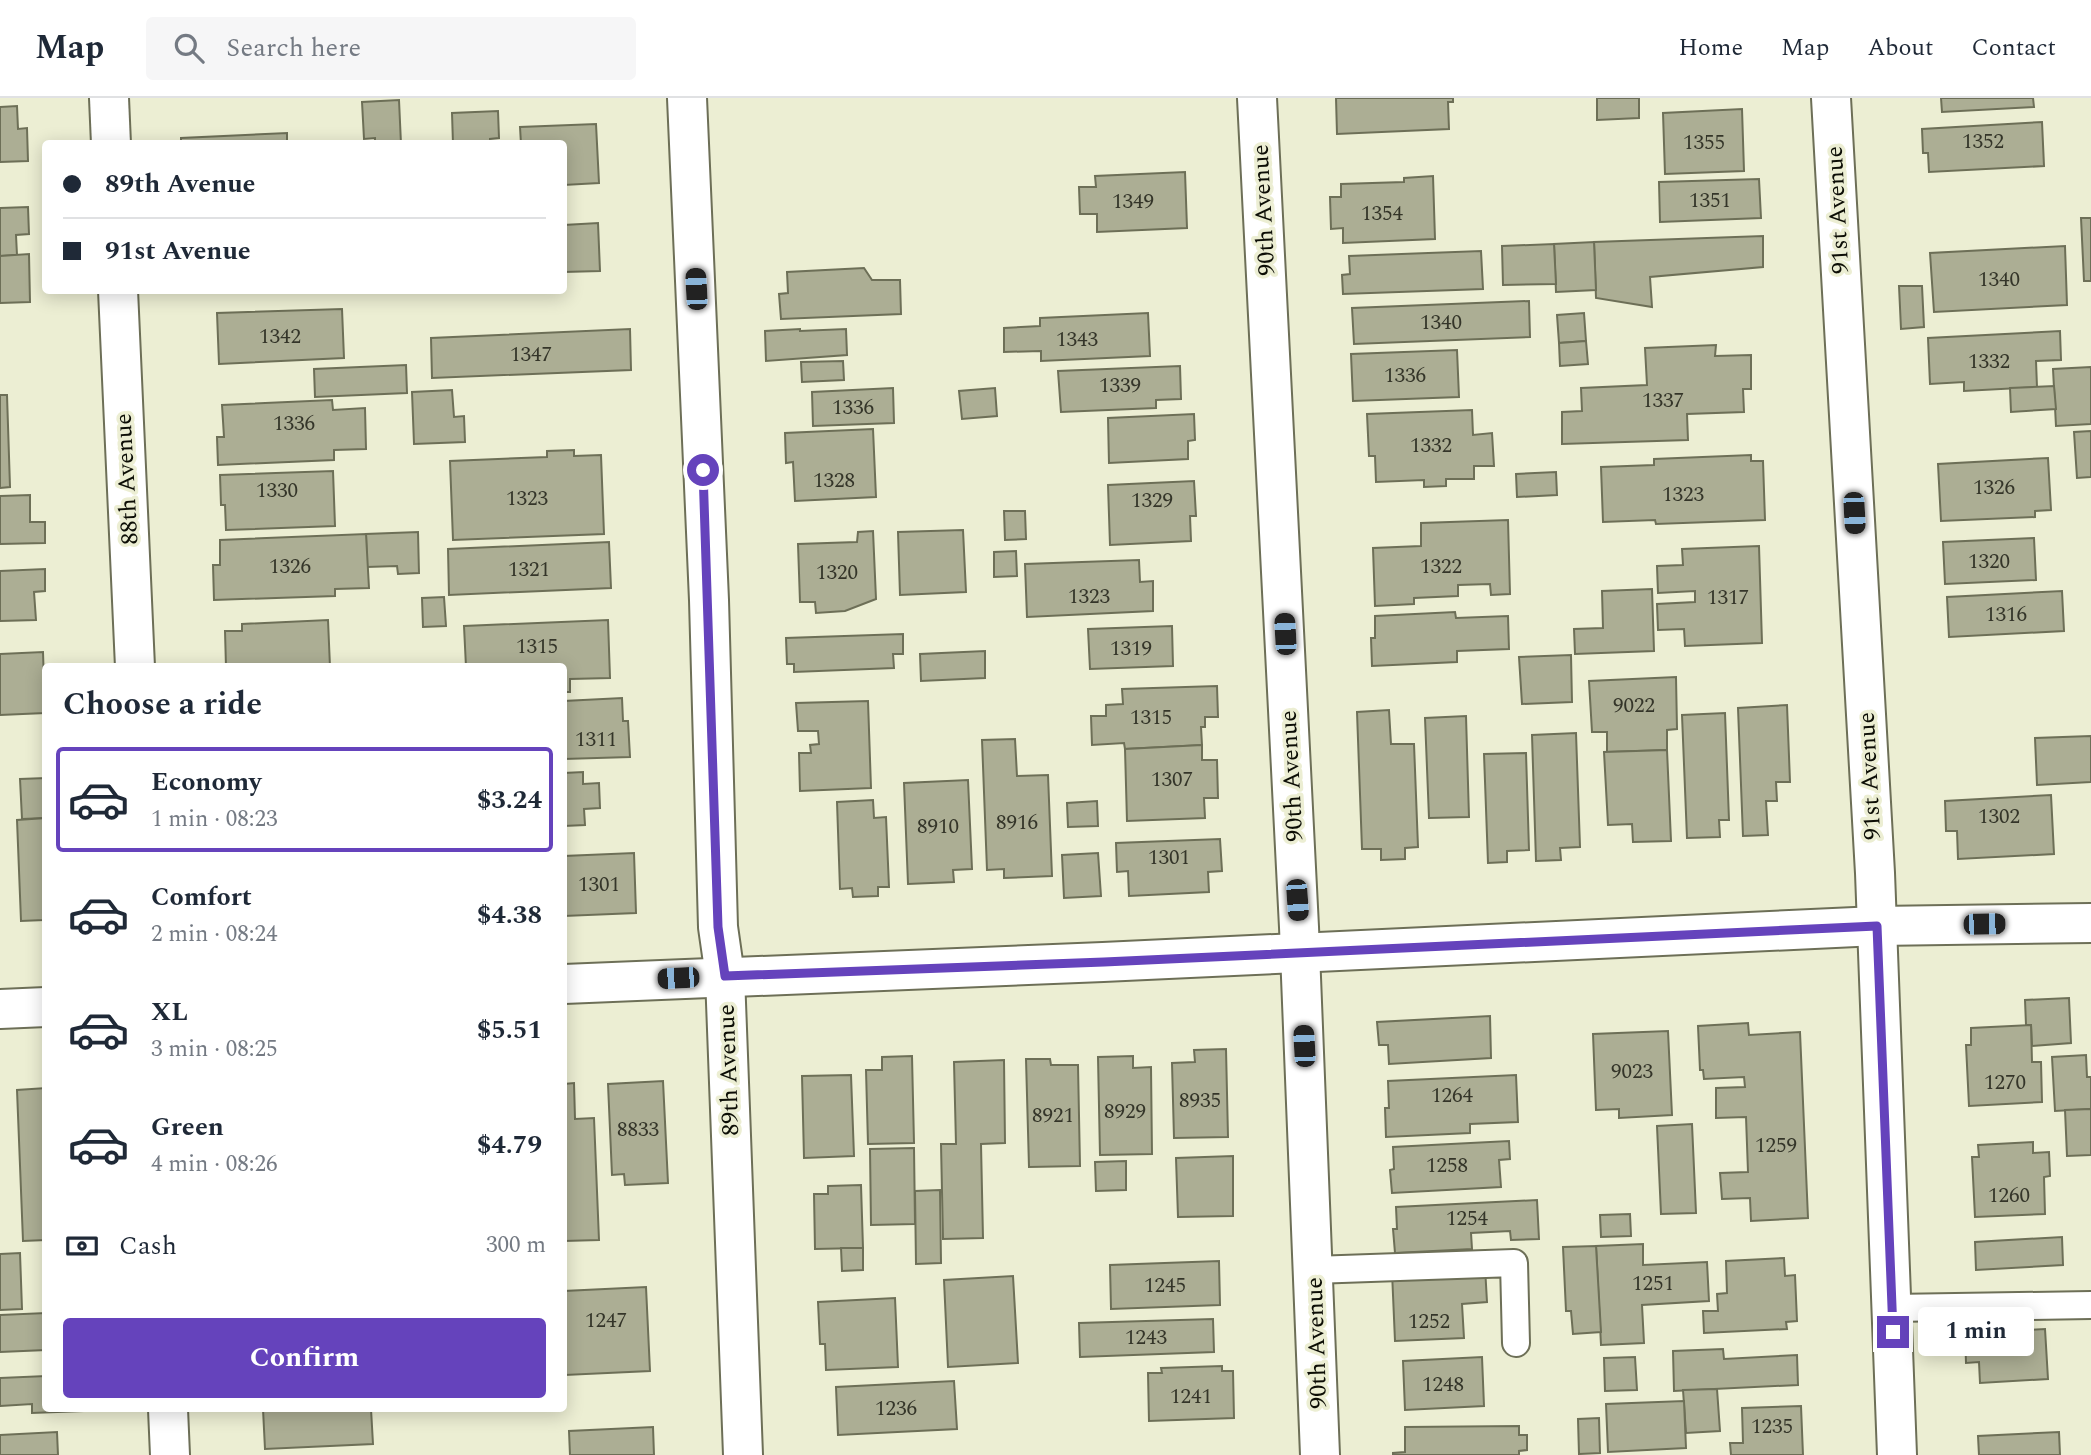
<!DOCTYPE html>
<meta charset="utf-8">
<style>
:root{--surface:#fff;--page:#f6f6f7;--text:#1f2937;--muted:#747a83;--line:#e0e1e3;--accent:#6543bc}
body{margin:0;font-family:Spectral,serif;background:var(--page);color:var(--text);height:100vh;display:flex;flex-direction:column;font-size:26px;white-space:nowrap}
*{box-sizing:border-box;margin:0}
p{font-size:23px;color:var(--muted)}
.icon{flex:none;width:38px;height:38px;fill:none;stroke:currentColor;stroke-width:2;stroke-linecap:round;stroke-linejoin:round}
.map{position:relative;flex:1;overflow:hidden}
.details{position:absolute;left:42px;top:565px;width:525px;height:749px;display:flex;flex-direction:column;background:var(--surface);border-radius:7px;box-shadow:0 4px 18px #0003}
.details>*{flex:none}
.hud{position:absolute;left:42px;top:42px;width:525px;height:154px;border-radius:7px;box-shadow:0 4px 18px #0003;display:grid;align-content:center;height:154px;padding:0 21px;background:var(--surface)}
.end{position:absolute;width:32px;height:32px;margin:-16px;border:9px solid #6543bc;background:#fff;box-shadow:0 0 0 4px #fff}
.from{border-radius:50%}
.bubble{position:absolute;height:49px;border-radius:7px;background:var(--surface);box-shadow:0 4px 18px #0003;font-size:23px;font-weight:700;line-height:49px;text-align:center}
.car{position:absolute;width:21px;height:42px;margin:-21px -10px;border-radius:9px;box-shadow:0 0 5px 2px #0007;background:linear-gradient(#222 24%,#8ab4d8 0 40%,#222 0 76%,#8ab4d8 0 86%,#222 0)}
.hud b{display:flex;align-items:center;gap:24px;height:66px;font-size:26px}
.hud b+b{border-top:2px solid var(--line)}
.hud i{width:18px;height:18px;background:var(--text)}
ul{padding:0;list-style:none}
li{display:flex;align-items:center;gap:21px;height:105px;margin:0 14px 10px;padding:0 7px;border:4px solid transparent;border-radius:7px}
li div{flex:1}
li b{display:block;font-size:26px}
li em{font-style:normal;font-weight:700}
li.active{border-color:var(--accent)}
li>.icon{width:63px;height:63px;stroke-width:1.5}
h2{padding:0 21px;font-size:32px;line-height:84px}
.pay{display:flex;align-items:center;gap:18px;height:77px;padding:0 21px;font-size:26px}
.pay p{margin-inline-start:auto}
.action{display:flex;gap:14px;margin-top:auto;padding:14px 21px}
.action a{flex:1;height:80px;border-radius:7px;background:var(--accent);color:#fff;font-size:28px;font-weight:700;line-height:80px;text-align:center}
header{display:flex;align-items:center;gap:42px;box-sizing:border-box;height:98px;padding:0 35px;background:var(--surface);border-bottom:2px solid var(--line)}
header strong{font-size:33px}
nav{display:flex;gap:38px;margin-inline-start:auto;font-size:24px}
.search{width:490px;height:63px;background:var(--page);display:flex;align-items:center;gap:18px;box-sizing:border-box;padding:0 24px;border-radius:7px;color:var(--muted);font-size:26px}
.map>svg:first-child{display:block}
</style>
<header>
<strong>Map</strong>
<div class="search"><svg class="icon" aria-label="search" viewBox="0 0 24 24"><circle cx="10" cy="10" r="6"/><path d="M15 15l6 6"/></svg>Search here</div>
<nav><a>Home</a><a>Map</a><a>About</a><a>Contact</a></nav>
</header>
<div class="map">
<svg width="2091" height="1357" viewBox="0 0 2091 1357">
<rect width="100%" height="100%" fill="#eceed3"/>
<!-- building -->
<g fill="#acae94" stroke="#6d6f57" stroke-width="2">
<path d="M1336 0H1453V4H1448L1449 31 1337 36Z"/>
<path d="M1597 0H1639V20L1597 22Z"/>
<path d="M1941 0H2033L2034 9 1942 14Z"/>
<path d="M399 2 401 46H375V40L364 41 362 4Z"/>
<path d="M17 8 18 31 27 30 28 63 0 64V9Z"/>
<path d="M1742 11 1744 73 1665 76 1663 15Z"/>
<path d="M498 13 499 40 490 41V46H453L452 15Z"/>
<path d="M2042 24 2044 68 1929 74 1928 55H1923L1922 31Z"/>
<path d="M596 26 599 85 564 87V46H521L520 29Z"/>
<path d="M287 35V46H181V40Z"/>
<path d="M1185 74 1187 130 1097 134V116H1080L1079 89H1096L1095 78Z"/>
<path d="M1433 78 1435 141 1343 145V130L1331 131 1330 99H1341V86L1404 84V80Z"/>
<path d="M1759 81 1761 120 1660 124 1659 84Z"/>
<path d="M28 109 29 136 16 137 17 157 0 158V110Z"/>
<path d="M2081 120H2091V183H2084Z"/>
<path d="M598 125 600 173 564 174V127Z"/>
<path d="M1763 138V169L1650 179 1652 209 1596 200 1594 144Z"/>
<path d="M1594 144 1596 192 1556 194 1554 146Z"/>
<path d="M1554 146 1556 186 1503 187 1502 148Z"/>
<path d="M2065 148 2067 207 1934 214 1930 155Z"/>
<path d="M1481 153 1483 191 1343 196 1342 177 1350 176 1349 158Z"/>
<path d="M29 156 30 204 0 205V158Z"/>
<path d="M864 170 872 182H900L901 216 781 221 779 196 788 195 787 174Z"/>
<path d="M1899 188H1922L1924 229 1901 231Z"/>
<path d="M1529 203 1530 239 1354 246 1352 210Z"/>
<path d="M342 211 344 260 219 266 217 215Z"/>
<path d="M1148 215 1150 258 1041 263V253L1004 254V230L1040 228V220Z"/>
<path d="M1584 215 1586 243 1559 245 1557 217Z"/>
<path d="M630 231 631 272 432 280 431 240Z"/>
<path d="M800 231V233L846 231 847 257 766 263 765 233Z"/>
<path d="M2060 233 2061 262 2036 263 2037 289 1964 293V284L1930 286 1928 240Z"/>
<path d="M1586 243 1588 266 1560 268 1559 245Z"/>
<path d="M1716 247 1715 258 1751 257V291H1743L1744 314 1687 316 1688 342 1562 346V314L1582 313 1581 290 1647 287 1645 250Z"/>
<path d="M1457 252 1459 299 1353 303 1351 256Z"/>
<path d="M843 263 844 282 802 284 801 264Z"/>
<path d="M406 267 407 295 315 299 314 271Z"/>
<path d="M1180 268 1181 301 1156 302V310L1061 314 1058 273Z"/>
<path d="M2091 269V326L2056 328 2053 271Z"/>
<path d="M2054 288 2056 311 2011 314 2010 290Z"/>
<path d="M893 290 894 325 813 328 812 294Z"/>
<path d="M995 290 997 318 962 321 959 293Z"/>
<path d="M452 292 454 319 464 318 465 344 414 346 412 294Z"/>
<path d="M0 297H7L10 389 0 390Z"/>
<path d="M332 302 333 312 365 310 366 351 334 352V362L218 367 217 339H224L222 307Z"/>
<path d="M1472 312 1473 337 1492 335 1494 368H1474V381H1446V388L1424 389V382L1376 384 1375 358H1369L1367 316Z"/>
<path d="M1194 316 1195 342 1188 343V361L1109 365 1108 320Z"/>
<path d="M873 331 876 399 795 403 793 364 786 365 785 335Z"/>
<path d="M2091 333V379L2077 380 2074 334Z"/>
<path d="M574 352V358L601 357 604 436 453 442 450 363 547 359V353Z"/>
<path d="M1751 357V363H1763L1765 422 1656 426 1655 422 1603 424 1601 369 1654 367V361Z"/>
<path d="M2048 360 2051 412 2035 413V419L1941 423 1938 366Z"/>
<path d="M333 373 335 428 226 432 225 407H221L220 377Z"/>
<path d="M1556 374 1557 397 1517 399 1516 376Z"/>
<path d="M1194 383 1196 418H1190L1191 443 1110 447 1108 387Z"/>
<path d="M30 397V424H45V445L0 446V398Z"/>
<path d="M1004 413H1025L1026 441 1005 442Z"/>
<path d="M1508 422 1510 496 1491 497 1490 486 1458 487V498L1414 500V506L1375 508 1373 450 1421 448V425Z"/>
<path d="M963 432 966 494 900 497 898 434Z"/>
<path d="M873 433 876 501 845 513 816 515 815 504H800L798 446 857 444 858 434Z"/>
<path d="M418 434 419 475 398 476 397 468 367 469 366 436Z"/>
<path d="M366 436 369 490 335 491V498L214 502 213 467H220V442Z"/>
<path d="M2034 440 2036 482 1945 486 1943 444Z"/>
<path d="M609 444 611 490 449 497 448 451Z"/>
<path d="M1759 448 1762 545 1685 548 1684 531 1658 532 1657 506 1695 504V493L1658 495 1657 468 1683 467 1682 451Z"/>
<path d="M1016 453 1017 478 994 479V454Z"/>
<path d="M1139 462 1140 484 1153 483V513L1027 519 1025 466Z"/>
<path d="M45 471V493L34 494 36 522 0 523V473Z"/>
<path d="M1652 491 1654 553 1575 556 1574 531 1603 530 1602 493Z"/>
<path d="M2062 493 2064 533 1949 539 1947 499Z"/>
<path d="M444 499 446 528 423 529 422 500Z"/>
<path d="M1455 514 1456 520 1508 518 1509 551 1457 553V564L1372 568 1371 540H1375V518Z"/>
<path d="M328 522 330 569H226L225 533H242V526Z"/>
<path d="M608 522 610 580 570 581V594H564V569H466L464 528Z"/>
<path d="M1172 528 1173 568 1090 571 1088 531Z"/>
<path d="M903 536V556H893L894 570 794 574V566H787L786 540Z"/>
<path d="M985 553V580L921 583 920 556Z"/>
<path d="M43 554 45 615 0 617V556Z"/>
<path d="M1571 557 1572 604 1522 606 1519 559Z"/>
<path d="M1676 579 1677 631 1667 632V652L1607 654V634H1592L1589 583Z"/>
<path d="M1217 588 1218 619H1205V629H1201L1202 647 1125 651 1124 645 1092 647 1091 618H1106V607L1123 606 1122 591Z"/>
<path d="M622 600 623 623H628L630 659 564 661V603Z"/>
<path d="M868 603 871 690 800 693 799 655H811L810 647 819 646 818 633H798L796 605Z"/>
<path d="M1787 607 1790 684H1776L1777 703H1766L1768 737 1743 738 1738 610Z"/>
<path d="M1389 612 1391 646H1414L1418 749 1405 750V761L1381 762V751H1362L1357 614Z"/>
<path d="M1725 615 1729 722H1719L1720 739 1687 740 1682 617Z"/>
<path d="M1466 618 1469 719 1429 720 1425 620Z"/>
<path d="M1576 635 1580 749 1560 750 1561 762 1536 763 1532 637Z"/>
<path d="M2091 638V684L2037 687 2035 640Z"/>
<path d="M1015 641 1017 678 1048 677 1052 778 1004 780V771L987 772 982 642Z"/>
<path d="M1202 647V662H1217L1218 700H1204L1205 720 1127 723 1125 651Z"/>
<path d="M1667 652 1671 743 1633 744 1632 726 1608 727 1604 654Z"/>
<path d="M1526 655 1529 752 1507 753V764L1488 765 1484 656Z"/>
<path d="M583 674V686L599 685 600 710 584 711 585 727 564 728V675Z"/>
<path d="M46 680V720L22 721 20 681Z"/>
<path d="M968 682 972 771 953 772 954 784 908 786 904 685Z"/>
<path d="M2051 697 2054 756 1958 761 1957 733H1946L1945 703Z"/>
<path d="M873 702 874 720 886 719 889 789H878V798L853 799 852 790 840 791 837 704Z"/>
<path d="M1097 703 1098 728 1068 729 1067 705Z"/>
<path d="M46 720 44 822 21 823 17 722Z"/>
<path d="M1220 741 1222 773 1208 774 1209 794 1129 798 1128 773 1117 774 1116 745Z"/>
<path d="M634 755 636 815 564 818V758Z"/>
<path d="M1098 755 1101 798 1064 800 1062 757Z"/>
<path d="M2069 900 2071 945 2032 948 2031 927H2026L2025 902Z"/>
<path d="M1490 918 1491 960 1389 966 1388 947H1379L1377 924Z"/>
<path d="M1748 925 1749 937 1800 934 1808 1120 1751 1123 1750 1100 1722 1101 1720 1075 1748 1074 1746 1019 1716 1020V990L1745 989 1744 979 1704 981 1703 972H1700L1698 928Z"/>
<path d="M2031 927 2032 964H2041L2042 1004 1969 1008 1966 947H1971V930Z"/>
<path d="M1668 933 1672 1017 1619 1020V1011L1596 1012 1593 936Z"/>
<path d="M1226 951 1228 1039 1174 1040 1172 965 1195 964 1194 952Z"/>
<path d="M2086 957 2087 979H2091V1011L2055 1013 2052 959Z"/>
<path d="M912 958 914 1045 868 1046 866 972H882V959Z"/>
<path d="M1133 958V970L1151 969 1152 1056 1100 1057 1098 959Z"/>
<path d="M1026 961H1050L1051 967H1078L1080 1068 1029 1069Z"/>
<path d="M1004 962 1005 1045 981 1046 983 1140 943 1141 941 1046H956L954 964Z"/>
<path d="M851 977 854 1058 804 1060 802 978Z"/>
<path d="M1516 977 1518 1024 1470 1026V1035L1386 1039 1385 1010H1389L1388 983Z"/>
<path d="M663 983 668 1085 625 1087 624 1076 612 1077 608 986Z"/>
<path d="M574 985 575 1021 594 1020 599 1142 564 1143V986Z"/>
<path d="M46 990V1142L23 1143 17 992Z"/>
<path d="M2091 1011V1057L2067 1058 2065 1012Z"/>
<path d="M1692 1026 1696 1115 1661 1116 1657 1028Z"/>
<path d="M1509 1043 1510 1061 1499 1062 1501 1089 1392 1095 1390 1072 1394 1071 1393 1049Z"/>
<path d="M2033 1044V1055L2049 1054 2050 1078 2044 1079 2045 1116 1975 1119 1972 1059H1979L1978 1047Z"/>
<path d="M914 1050 915 1126 871 1127 870 1051Z"/>
<path d="M1233 1058V1118L1178 1119 1176 1060Z"/>
<path d="M1126 1063V1092L1096 1093 1095 1064Z"/>
<path d="M861 1087 863 1150 815 1151 814 1096H828V1088Z"/>
<path d="M940 1092 941 1165 916 1166 915 1093Z"/>
<path d="M1537 1102 1539 1141 1511 1142 1510 1133 1471 1135 1472 1151 1395 1155 1393 1131H1397L1396 1109Z"/>
<path d="M1630 1116 1631 1138 1601 1139 1600 1117Z"/>
<path d="M2062 1139 2063 1167 1976 1172 1975 1144Z"/>
<path d="M1643 1146V1167L1707 1164 1709 1203 1642 1207 1644 1245 1601 1247 1596 1148Z"/>
<path d="M1596 1148 1601 1234 1573 1236 1571 1213H1566L1563 1149Z"/>
<path d="M841 1150H863V1172L842 1173Z"/>
<path d="M20 1155 22 1211 0 1212V1156Z"/>
<path d="M1784 1160 1785 1178 1795 1177 1797 1223 1786 1224 1787 1231 1704 1235 1703 1213H1718L1717 1196 1727 1195 1726 1163Z"/>
<path d="M1219 1163 1220 1207 1111 1211 1110 1167Z"/>
<path d="M1485 1169 1487 1204 1462 1206 1464 1240 1395 1243 1392 1174Z"/>
<path d="M1013 1178 1018 1265 948 1269 944 1182Z"/>
<path d="M646 1189 650 1273 565 1277 564 1193Z"/>
<path d="M895 1200 898 1269 826 1272 825 1246H820L818 1204Z"/>
<path d="M46 1215V1252L0 1254V1217Z"/>
<path d="M1213 1221 1214 1254 1080 1259 1079 1225Z"/>
<path d="M2045 1231 2048 1281 1980 1285 1979 1264 1966 1265 1965 1235Z"/>
<path d="M1723 1251 1724 1261 1797 1257 1798 1287 1674 1293 1673 1253Z"/>
<path d="M1482 1259 1484 1308 1405 1312 1403 1263Z"/>
<path d="M1635 1259 1637 1292 1605 1293 1604 1260Z"/>
<path d="M1222 1268V1273H1233L1234 1320 1149 1323 1148 1275H1162L1161 1270Z"/>
<path d="M46 1278V1311H83V1313L32 1315V1306L0 1308V1280Z"/>
<path d="M954 1283 957 1331 838 1337 836 1289Z"/>
<path d="M1717 1291 1720 1333 1686 1335 1683 1292Z"/>
<path d="M1684 1303 1686 1350 1608 1354 1606 1306Z"/>
<path d="M1801 1308 1803 1357H1731L1730 1345H1743L1742 1310Z"/>
<path d="M263 1311H371L373 1346 265 1351Z"/>
<path d="M1599 1320 1600 1355 1579 1356 1578 1321Z"/>
<path d="M1519 1328V1337H1527V1352L1519 1353V1357H1393V1355L1405 1354V1329Z"/>
<path d="M653 1329 654 1357H570L569 1333Z"/>
<path d="M57 1334 58 1357H0V1337Z"/>
<path d="M2059 1334 2060 1357H1979L1978 1338Z"/>
</g>
<g fill="none" stroke-linecap="round" stroke-linejoin="round">
<defs>
<g id="service">
<path d="M1313 1172 1514 1165 1516 1245"/>
<path d="M1892 1210 2091 1207"/>
</g>
<g id="minor">
<path d="M109 0 111 46"/>
<path d="M687 0 709 502 718 829 725 878 743 1357"/>
<path d="M1257 0 1299 829 1320 1357"/>
<path d="M1831 0 1875 775 1897 1357"/>
<path d="M118 192 135 569"/>
<path d="M564 886 1103 864 1877 828 2091 825"/>
<path d="M0 911 46 909"/>
<path d="M168 1311 170 1357"/>
</g>
</defs>
<!-- service casing -->
<use href="#service" stroke="#6d6f57" stroke-width="30"/>
<!-- minor casing -->
<use href="#minor" stroke="#6d6f57" stroke-width="42"/>
<!-- service -->
<use href="#service" stroke="#fff" stroke-width="26"/>
<!-- minor -->
<use href="#minor" stroke="#fff" stroke-width="38"/>
</g>
<g fill="none" stroke-linecap="round" stroke-linejoin="round">
<!-- route -->
<path stroke="#6543bc" stroke-width="9" d="M703 372 718 829 725 878 1104 864 1877 828 1893 1234"/>
</g>
<g text-anchor="middle" stroke-width="7" stroke-linejoin="round" paint-order="stroke">
<!-- number labels -->
<g font-size="21" fill="#343529">
<text x="1983" y="50">1352</text>
<text x="1704" y="51">1355</text>
<text x="1710" y="109">1351</text>
<text x="1133" y="110">1349</text>
<text x="1382" y="122">1354</text>
<text x="1999" y="188">1340</text>
<text x="1441" y="231">1340</text>
<text x="280" y="245">1342</text>
<text x="1077" y="248">1343</text>
<text x="531" y="263">1347</text>
<text x="1989" y="270">1332</text>
<text x="1405" y="284">1336</text>
<text x="1120" y="294">1339</text>
<text x="1663" y="309">1337</text>
<text x="853" y="316">1336</text>
<text x="294" y="332">1336</text>
<text x="1431" y="354">1332</text>
<text x="834" y="389">1328</text>
<text x="1994" y="396">1326</text>
<text x="277" y="399">1330</text>
<text x="1683" y="403">1323</text>
<text x="527" y="407">1323</text>
<text x="1152" y="409">1329</text>
<text x="1989" y="470">1320</text>
<text x="290" y="475">1326</text>
<text x="1441" y="475">1322</text>
<text x="529" y="478">1321</text>
<text x="837" y="481">1320</text>
<text x="1089" y="505">1323</text>
<text x="1728" y="506">1317</text>
<text x="2006" y="523">1316</text>
<text x="537" y="555">1315</text>
<text x="1131" y="557">1319</text>
<text x="1634" y="614">9022</text>
<text x="1151" y="626">1315</text>
<text x="596" y="648">1311</text>
<text x="1172" y="688">1307</text>
<text x="1999" y="725">1302</text>
<text x="1017" y="731">8916</text>
<text x="938" y="735">8910</text>
<text x="1169" y="766">1301</text>
<text x="599" y="793">1301</text>
<text x="1632" y="980">9023</text>
<text x="2005" y="991">1270</text>
<text x="1452" y="1004">1264</text>
<text x="1200" y="1009">8935</text>
<text x="1125" y="1020">8929</text>
<text x="1053" y="1024">8921</text>
<text x="638" y="1038">8833</text>
<text x="1776" y="1054">1259</text>
<text x="1447" y="1074">1258</text>
<text x="2009" y="1104">1260</text>
<text x="1467" y="1127">1254</text>
<text x="1653" y="1192">1251</text>
<text x="1165" y="1194">1245</text>
<text x="606" y="1229">1247</text>
<text x="1429" y="1230">1252</text>
<text x="1146" y="1246">1243</text>
<text x="1443" y="1293">1248</text>
<text x="1191" y="1305">1241</text>
<text x="896" y="1317">1236</text>
<text x="1772" y="1335">1235</text>
</g>
<!-- street labels -->
<g font-size="24" fill="#0c0d05" stroke="#eceed3">
<text transform="translate(1263 112) rotate(-93)" y="8">90th Avenue</text>
<text transform="translate(1837 112) rotate(-93)" y="8">91st Avenue</text>
<text transform="translate(126 381) rotate(-93)" y="8">88th Avenue</text>
<text transform="translate(1291 678) rotate(-93)" y="8">90th Avenue</text>
<text transform="translate(1869 678) rotate(-93)" y="8">91st Avenue</text>
<text transform="translate(728 972) rotate(-92)" y="8">89th Avenue</text>
<text transform="translate(1316 1245) rotate(-92)" y="8">90th Avenue</text>
</g>
</g>
</svg>
<i class="end from" style="left:703px;top:372px"></i>
<i class="end" style="left:1893px;top:1234px"></i>
<div class="bubble" style="left:1918px;top:1209px;width:116px">1 min</div>
<i class="car" style="left:696px;top:191px;rotate:357deg"></i>
<i class="car" style="left:1854px;top:415px;rotate:177deg"></i>
<i class="car" style="left:1285px;top:536px;rotate:357deg"></i>
<i class="car" style="left:1297px;top:802px;rotate:176deg"></i>
<i class="car" style="left:1984px;top:826px;rotate:89deg"></i>
<i class="car" style="left:678px;top:880px;rotate:267deg"></i>
<i class="car" style="left:1304px;top:948px;rotate:357deg"></i>
<div class="hud">
<b><i class="from"></i>89th Avenue</b>
<b><i></i>91st Avenue</b>
</div>
<section class="details">
<h2>Choose a ride</h2>
<ul>
<li class="active"><svg class="icon" aria-label="car" viewBox="0 0 24 24"><path d="M5 17H2v-5l4-1 3-4h7l3 4 3 1v5h-3M9 17h6M6 11h13"/><circle cx="7" cy="17" r="2"/><circle cx="17" cy="17" r="2"/></svg><div><b>Economy</b><p>1 min · 08:23</p></div><em>$3.24</em></li>
<li><svg class="icon" aria-label="car" viewBox="0 0 24 24"><path d="M5 17H2v-5l4-1 3-4h7l3 4 3 1v5h-3M9 17h6M6 11h13"/><circle cx="7" cy="17" r="2"/><circle cx="17" cy="17" r="2"/></svg><div><b>Comfort</b><p>2 min · 08:24</p></div><em>$4.38</em></li>
<li><svg class="icon" aria-label="car" viewBox="0 0 24 24"><path d="M5 17H2v-5l4-1 3-4h7l3 4 3 1v5h-3M9 17h6M6 11h13"/><circle cx="7" cy="17" r="2"/><circle cx="17" cy="17" r="2"/></svg><div><b>XL</b><p>3 min · 08:25</p></div><em>$5.51</em></li>
<li><svg class="icon" aria-label="car" viewBox="0 0 24 24"><path d="M5 17H2v-5l4-1 3-4h7l3 4 3 1v5h-3M9 17h6M6 11h13"/><circle cx="7" cy="17" r="2"/><circle cx="17" cy="17" r="2"/></svg><div><b>Green</b><p>4 min · 08:26</p></div><em>$4.79</em></li>
</ul>
<div class="pay"><svg class="icon" aria-label="cash" viewBox="0 0 24 24"><path d="M3 7h18v10H3z"/><circle cx="12" cy="12" r="2"/></svg>Cash<p>300 m</p></div>
<div class="action"><a>Confirm</a></div>
</section>
</div>
